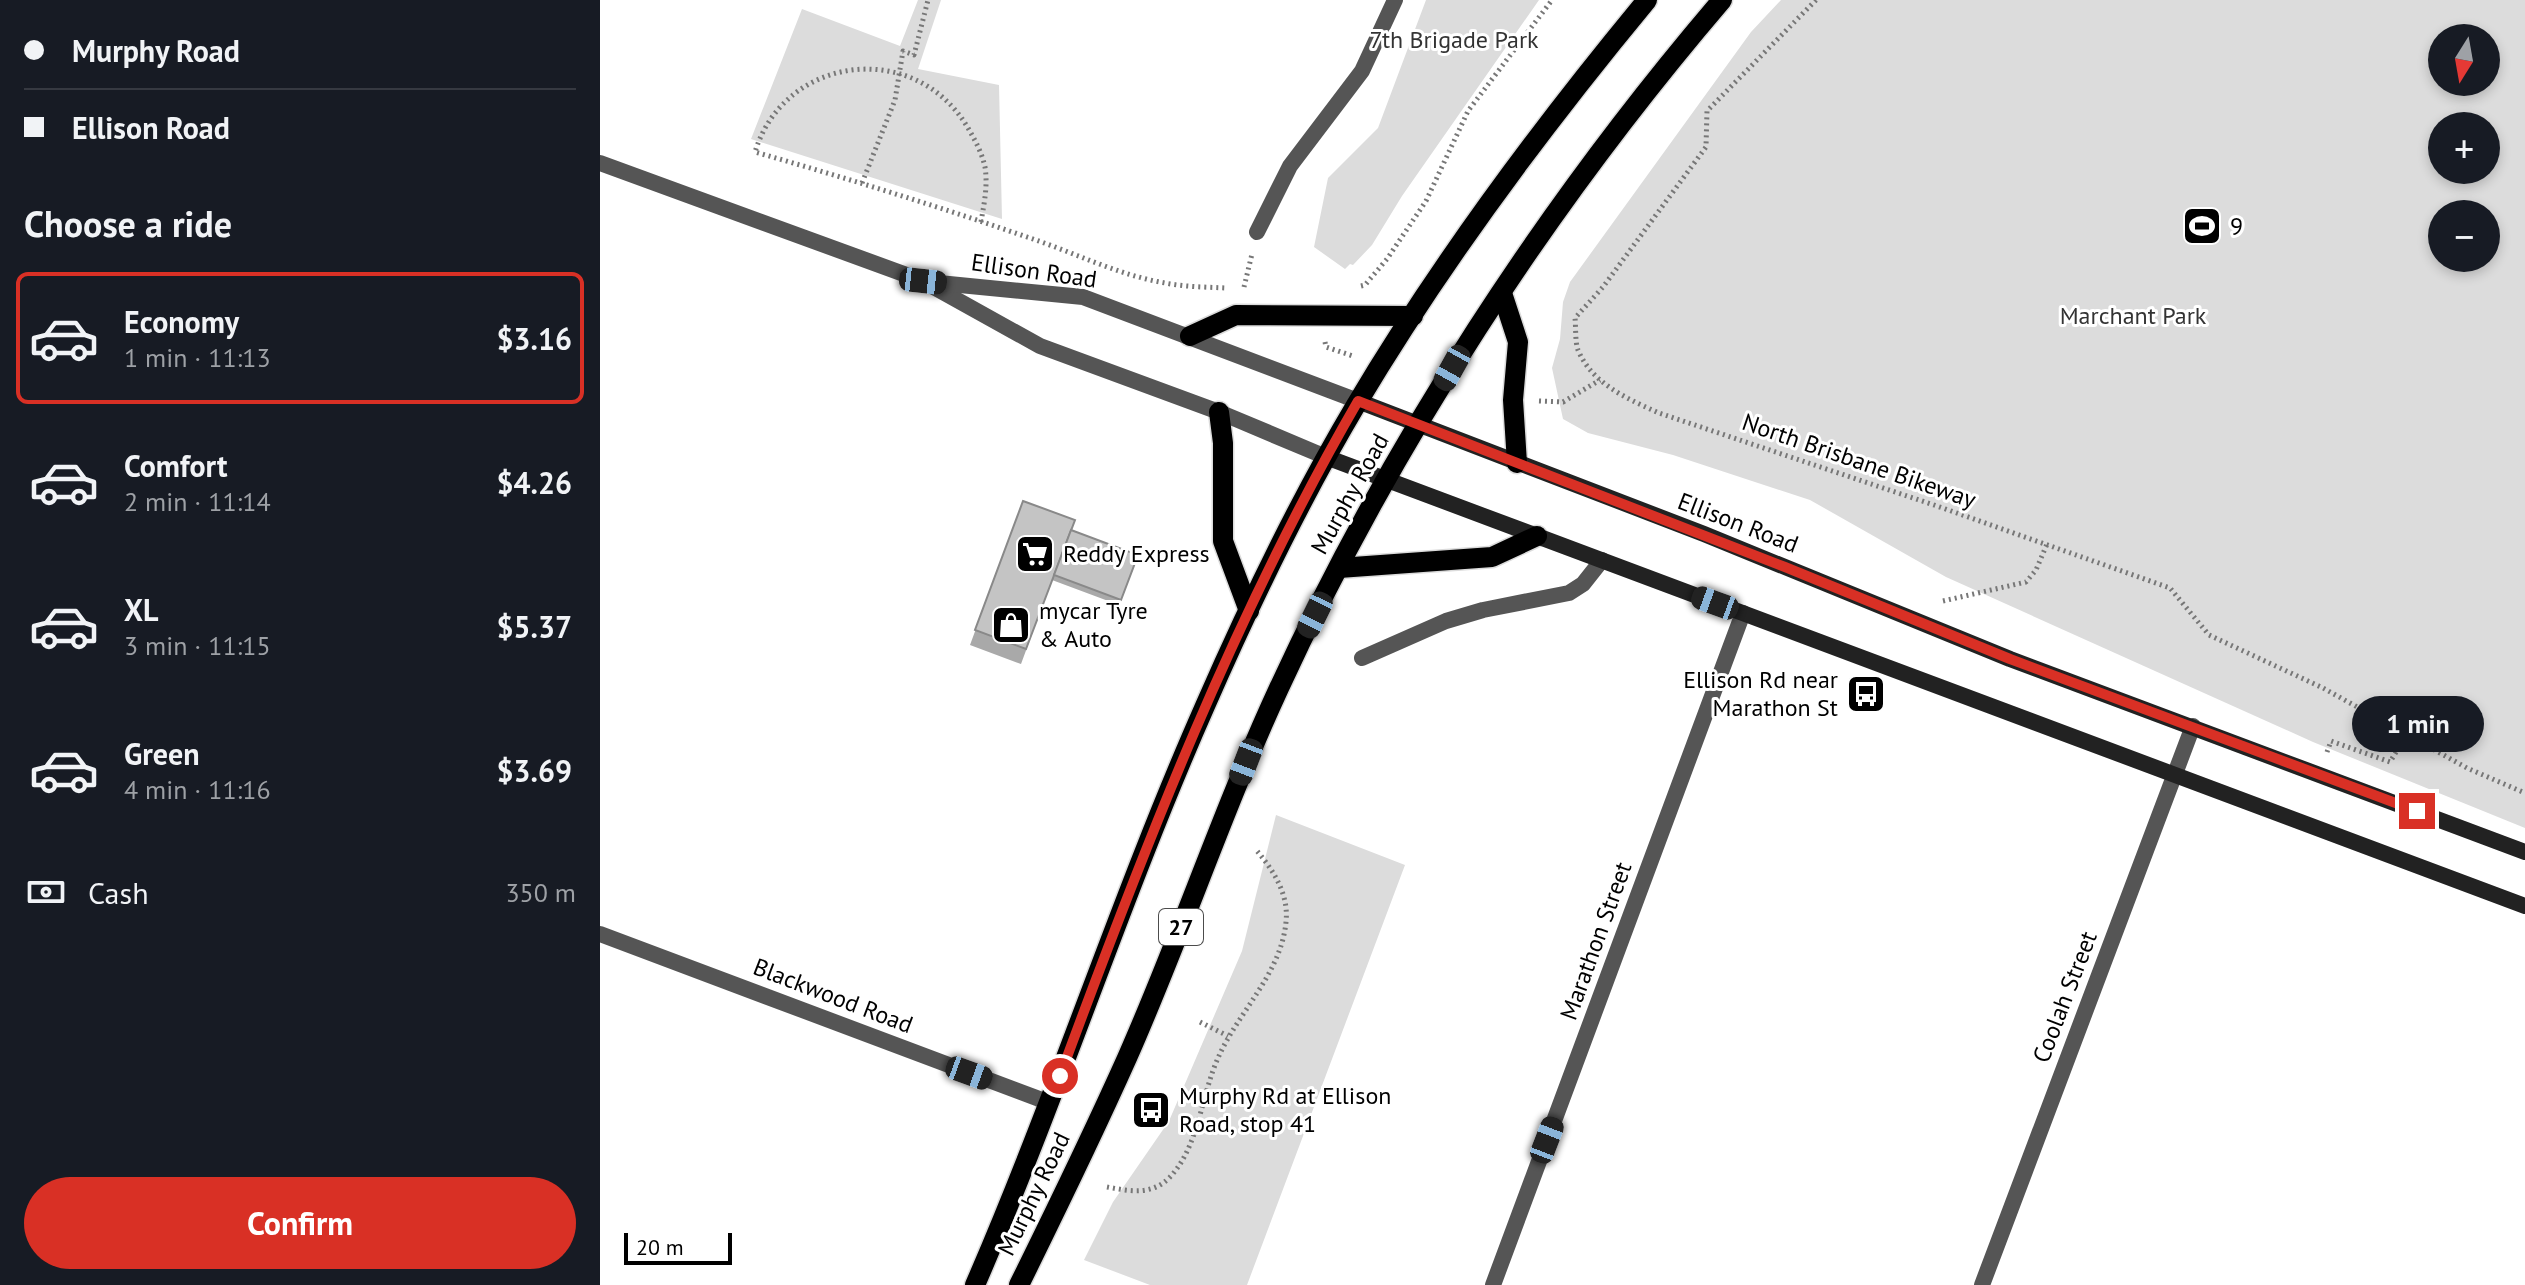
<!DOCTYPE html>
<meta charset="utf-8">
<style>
:root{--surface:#171b24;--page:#242831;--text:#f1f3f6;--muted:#9ea1a6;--line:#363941;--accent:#d93025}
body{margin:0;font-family:"PT Sans",sans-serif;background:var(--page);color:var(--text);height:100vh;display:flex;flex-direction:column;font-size:30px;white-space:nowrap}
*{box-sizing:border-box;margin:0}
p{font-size:26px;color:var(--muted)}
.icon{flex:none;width:44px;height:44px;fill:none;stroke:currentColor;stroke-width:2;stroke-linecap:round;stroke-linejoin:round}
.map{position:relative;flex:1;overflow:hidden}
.side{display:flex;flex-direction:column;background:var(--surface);width:600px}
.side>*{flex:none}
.banner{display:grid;align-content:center;height:176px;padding:0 24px;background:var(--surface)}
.needle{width:52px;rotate:191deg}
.fabs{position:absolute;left:1828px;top:24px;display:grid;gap:16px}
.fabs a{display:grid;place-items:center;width:72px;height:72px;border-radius:50%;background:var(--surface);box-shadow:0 4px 12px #0003;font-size:40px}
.scale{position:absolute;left:24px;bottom:20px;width:108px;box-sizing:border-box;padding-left:8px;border:4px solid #000;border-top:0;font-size:22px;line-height:28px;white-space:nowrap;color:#000;-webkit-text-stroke:6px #fff;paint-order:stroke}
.end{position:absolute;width:36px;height:36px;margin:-18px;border:10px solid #d93025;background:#fff;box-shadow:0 0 0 4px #fff}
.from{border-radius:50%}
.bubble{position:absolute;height:56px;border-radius:28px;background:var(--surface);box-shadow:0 4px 12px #0003;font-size:26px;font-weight:700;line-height:56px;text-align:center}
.car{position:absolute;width:24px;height:48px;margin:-24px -12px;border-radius:10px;box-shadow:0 0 6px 2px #0007;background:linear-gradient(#222 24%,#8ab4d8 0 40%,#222 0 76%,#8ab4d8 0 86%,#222 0)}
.banner b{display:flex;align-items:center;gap:28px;height:76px;font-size:30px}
.banner b+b{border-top:2px solid var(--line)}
.banner i{width:20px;height:20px;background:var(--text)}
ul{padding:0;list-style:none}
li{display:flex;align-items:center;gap:24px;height:132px;margin:0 16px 12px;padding:0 8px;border:4px solid transparent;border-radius:12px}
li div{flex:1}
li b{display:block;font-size:30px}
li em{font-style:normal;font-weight:700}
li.selected{border-color:var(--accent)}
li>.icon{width:72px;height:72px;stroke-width:1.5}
h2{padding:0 24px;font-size:36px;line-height:96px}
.pay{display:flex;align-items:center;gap:20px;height:88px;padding:0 24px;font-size:30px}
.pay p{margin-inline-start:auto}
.cta{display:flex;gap:16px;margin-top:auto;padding:16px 24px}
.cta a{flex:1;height:92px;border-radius:48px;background:var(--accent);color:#fff;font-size:32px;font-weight:700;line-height:92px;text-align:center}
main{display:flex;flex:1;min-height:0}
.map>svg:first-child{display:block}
</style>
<main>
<section class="side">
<div class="banner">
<b><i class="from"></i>Murphy Road</b>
<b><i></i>Ellison Road</b>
</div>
<h2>Choose a ride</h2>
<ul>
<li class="selected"><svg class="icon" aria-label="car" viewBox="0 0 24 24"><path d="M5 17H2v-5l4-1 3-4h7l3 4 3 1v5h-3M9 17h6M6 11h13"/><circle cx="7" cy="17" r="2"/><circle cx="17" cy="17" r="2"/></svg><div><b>Economy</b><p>1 min · 11:13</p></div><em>$3.16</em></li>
<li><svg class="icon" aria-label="car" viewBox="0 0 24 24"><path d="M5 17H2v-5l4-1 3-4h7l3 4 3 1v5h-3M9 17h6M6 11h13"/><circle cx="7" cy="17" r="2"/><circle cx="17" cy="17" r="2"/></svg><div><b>Comfort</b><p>2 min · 11:14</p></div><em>$4.26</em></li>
<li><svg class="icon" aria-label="car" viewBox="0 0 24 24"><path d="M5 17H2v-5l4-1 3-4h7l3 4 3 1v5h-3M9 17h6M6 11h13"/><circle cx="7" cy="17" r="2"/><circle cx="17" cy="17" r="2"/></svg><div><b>XL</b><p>3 min · 11:15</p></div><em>$5.37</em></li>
<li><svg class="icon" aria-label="car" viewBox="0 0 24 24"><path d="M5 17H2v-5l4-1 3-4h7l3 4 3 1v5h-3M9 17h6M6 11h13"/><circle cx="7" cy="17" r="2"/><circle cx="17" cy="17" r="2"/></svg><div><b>Green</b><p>4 min · 11:16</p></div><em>$3.69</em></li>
</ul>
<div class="pay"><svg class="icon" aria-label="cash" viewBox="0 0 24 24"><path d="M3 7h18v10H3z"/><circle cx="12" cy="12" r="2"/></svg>Cash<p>350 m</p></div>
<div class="cta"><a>Confirm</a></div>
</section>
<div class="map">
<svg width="1925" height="1285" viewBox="0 0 1925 1285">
<rect width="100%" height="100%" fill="#fff"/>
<!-- green -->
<g fill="#dcdcdc" fill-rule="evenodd">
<path d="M318 0H341L318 69 399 85 402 219 151 139 202 9 300 46Z"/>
<path d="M826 0H939L802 196 772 245 753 265 750 264 745 269 714 247 728 178 778 128Z"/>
<path d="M1181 0H1925V828L1713 742 1346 577 1210 500 1073 455 988 433 963 419 952 368 960 339 963 302 970 282 1151 32ZM1886 38V82H1842V38ZM1886 126V170H1842V126ZM1886 214V258H1842V214Z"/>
<path d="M676 815 805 865 647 1285H550L484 1260 513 1202 569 1121 642 951Z"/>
</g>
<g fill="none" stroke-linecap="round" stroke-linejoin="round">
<defs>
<g id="primary">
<path d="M902 293 918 342 913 400 917 463"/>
<path d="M590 336 636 315 813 316"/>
<path d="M619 412 623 443V541L649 611"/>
<path d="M739 568 892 557 937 536"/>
<path d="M375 1285C458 1094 521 896 605 706 650 603 699 501 756 405 841 262 941 128 1047 0"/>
<path d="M419 1285C456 1210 493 1134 527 1058 581 936 623 809 679 688 793 441 945 207 1122 0"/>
</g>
</defs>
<!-- primary casing -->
<use href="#primary" stroke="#dbdbdb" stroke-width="23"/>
<!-- path -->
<g stroke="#777" stroke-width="5" stroke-dasharray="2 4" stroke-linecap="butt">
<path d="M1216 0 1107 111 1106 147 1003 287 975 318C976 328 975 342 978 350 992 384 1028 399 1059 413L1334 505 1570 588 1609 635 1723 688 1867 768 1925 793"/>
<path d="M262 183 295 100 303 51 314 55 328 0"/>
<path d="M381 222C384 204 388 186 385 167 382 153 375 140 368 128 316 39 185 54 155 152 246 178 337 206 427 237 473 252 518 275 565 283 585 287 606 287 626 288"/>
<path d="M761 286 765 285 787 259 826 201 868 111 952 0"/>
<path d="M644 287 652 254"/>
<path d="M725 342 726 347 753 356"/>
<path d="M939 401 963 402 1000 380"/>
<path d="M1343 601 1426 582 1436 570 1447 544"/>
<path d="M1727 752 1731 741 1790 762 1807 734"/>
<path d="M600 1022 628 1036"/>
<path d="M507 1187C529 1191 552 1196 570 1177 599 1146 601 1096 618 1058 638 1012 681 974 686 922 689 895 674 871 657 851"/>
</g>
<!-- service -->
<path stroke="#555" stroke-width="16" d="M762 658 846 621 883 610 969 593 983 584 1002 560"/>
<!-- minor -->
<g stroke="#555" stroke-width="16">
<path d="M657 232 690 166 762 71 795 0"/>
<path d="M0 934 450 1103"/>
<path d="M893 1285 1143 613"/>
<path d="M1382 1285 1593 726"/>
</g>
<!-- tertiary -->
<g stroke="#555" stroke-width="16">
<path d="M0 163 323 281 440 346 619 412 726 457"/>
<path d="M329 282 483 297 758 401"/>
</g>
<!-- secondary -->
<g stroke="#222" stroke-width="16">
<path d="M758 401 1104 534 1410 659 1925 852"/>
<path d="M726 457 1925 906"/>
</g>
<!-- primary -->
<use href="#primary" stroke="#000" stroke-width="20"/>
</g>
<!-- wall -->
<path fill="#a9a9a9" d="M423 501 471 530 538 555 519 605 452 580 421 664 370 645Z"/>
<!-- building -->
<g fill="#c4c4c4" stroke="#898989" stroke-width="2">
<path d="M423 501 475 520 426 649 375 630Z"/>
<path d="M471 530 538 555 521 600 454 575Z"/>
</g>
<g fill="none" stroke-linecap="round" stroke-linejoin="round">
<!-- route -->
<path stroke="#d93025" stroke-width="10" d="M460 1076C545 845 634 615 758 401L1185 567 1410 659 1817 811"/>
</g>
<!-- icons -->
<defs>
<symbol id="stadium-square" viewBox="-11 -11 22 22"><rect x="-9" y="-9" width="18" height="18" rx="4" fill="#000" stroke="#fff"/><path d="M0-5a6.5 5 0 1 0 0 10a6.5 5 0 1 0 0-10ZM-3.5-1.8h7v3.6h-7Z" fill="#fff"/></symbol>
<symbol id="supermarket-square" viewBox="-11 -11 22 22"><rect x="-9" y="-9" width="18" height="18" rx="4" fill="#000" stroke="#fff"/><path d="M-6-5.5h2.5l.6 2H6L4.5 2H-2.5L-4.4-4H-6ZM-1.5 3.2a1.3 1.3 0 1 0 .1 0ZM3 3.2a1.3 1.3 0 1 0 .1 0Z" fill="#fff"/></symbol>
<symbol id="shop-square" viewBox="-11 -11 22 22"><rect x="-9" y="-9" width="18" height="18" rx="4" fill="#000" stroke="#fff"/><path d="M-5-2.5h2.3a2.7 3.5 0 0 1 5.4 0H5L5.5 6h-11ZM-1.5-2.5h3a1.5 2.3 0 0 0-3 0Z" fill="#fff"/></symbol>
<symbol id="bus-square" viewBox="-11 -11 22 22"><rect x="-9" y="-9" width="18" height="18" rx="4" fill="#000" stroke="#fff"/><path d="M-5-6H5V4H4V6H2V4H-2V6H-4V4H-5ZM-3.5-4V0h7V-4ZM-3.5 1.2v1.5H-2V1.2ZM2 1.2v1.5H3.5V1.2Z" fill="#fff"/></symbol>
</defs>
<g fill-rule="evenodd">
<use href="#stadium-square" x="1580" y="204" width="44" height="44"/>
<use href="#supermarket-square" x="413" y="532" width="44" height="44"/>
<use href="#shop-square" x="389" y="603" width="44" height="44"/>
<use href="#bus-square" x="1244" y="672" width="44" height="44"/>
<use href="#bus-square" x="529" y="1088" width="44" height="44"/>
</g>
<g text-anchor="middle" stroke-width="6" stroke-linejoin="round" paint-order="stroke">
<!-- shield labels -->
<rect fill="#fff" stroke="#4c4c4c" stroke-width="2" x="559" y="909" width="44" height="36" rx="6"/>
<g font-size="22" font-weight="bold" fill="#000">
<text x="581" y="935">27</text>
</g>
<!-- park labels -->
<g font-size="24" fill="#333" stroke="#fff">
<text x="854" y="48">7th Brigade Park</text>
<text x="1533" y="324">Marchant Park</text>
</g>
<!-- poi labels -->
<g font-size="24" fill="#000" stroke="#fff" text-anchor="start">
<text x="1630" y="234">9</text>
<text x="463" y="562">Reddy Express</text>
<text x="439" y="619">mycar Tyre<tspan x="439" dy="28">&amp; Auto</tspan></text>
<text x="1238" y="688" text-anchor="end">Ellison Rd near<tspan x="1238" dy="28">Marathon St</tspan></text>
<text x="579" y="1104">Murphy Rd at Ellison<tspan x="579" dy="28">Road, stop 41</tspan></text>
</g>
<!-- street labels -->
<g font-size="24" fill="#000" stroke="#fff">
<text transform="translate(434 271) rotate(8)" y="8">Ellison Road</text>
<text transform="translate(1259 461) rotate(19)" y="8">North Brisbane Bikeway</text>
<text transform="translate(750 494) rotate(-61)" y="8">Murphy Road</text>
<text transform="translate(1138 523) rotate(21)" y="8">Ellison Road</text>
<text transform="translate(996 941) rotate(-70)" y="8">Marathon Street</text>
<text transform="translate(233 996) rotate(21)" y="8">Blackwood Road</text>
<text transform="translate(1465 997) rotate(-69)" y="8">Coolah Street</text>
<text transform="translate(434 1194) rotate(-64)" y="8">Murphy Road</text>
</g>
</g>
</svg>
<div class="fabs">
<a><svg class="needle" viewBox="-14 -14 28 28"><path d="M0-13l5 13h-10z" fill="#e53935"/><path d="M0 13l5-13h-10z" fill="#9ea1a6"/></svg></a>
<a>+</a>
<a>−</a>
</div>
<div class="scale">20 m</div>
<i class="end from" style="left:460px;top:1076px"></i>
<i class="end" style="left:1817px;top:811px"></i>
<div class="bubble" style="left:1752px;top:696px;width:132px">1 min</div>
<i class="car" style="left:323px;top:281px;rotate:96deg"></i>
<i class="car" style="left:852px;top:368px;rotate:209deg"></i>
<i class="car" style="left:1115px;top:603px;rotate:290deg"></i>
<i class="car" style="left:715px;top:615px;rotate:206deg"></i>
<i class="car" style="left:646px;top:762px;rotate:201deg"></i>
<i class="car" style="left:369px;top:1073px;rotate:110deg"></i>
<i class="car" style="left:947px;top:1140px;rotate:21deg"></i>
</div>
</main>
